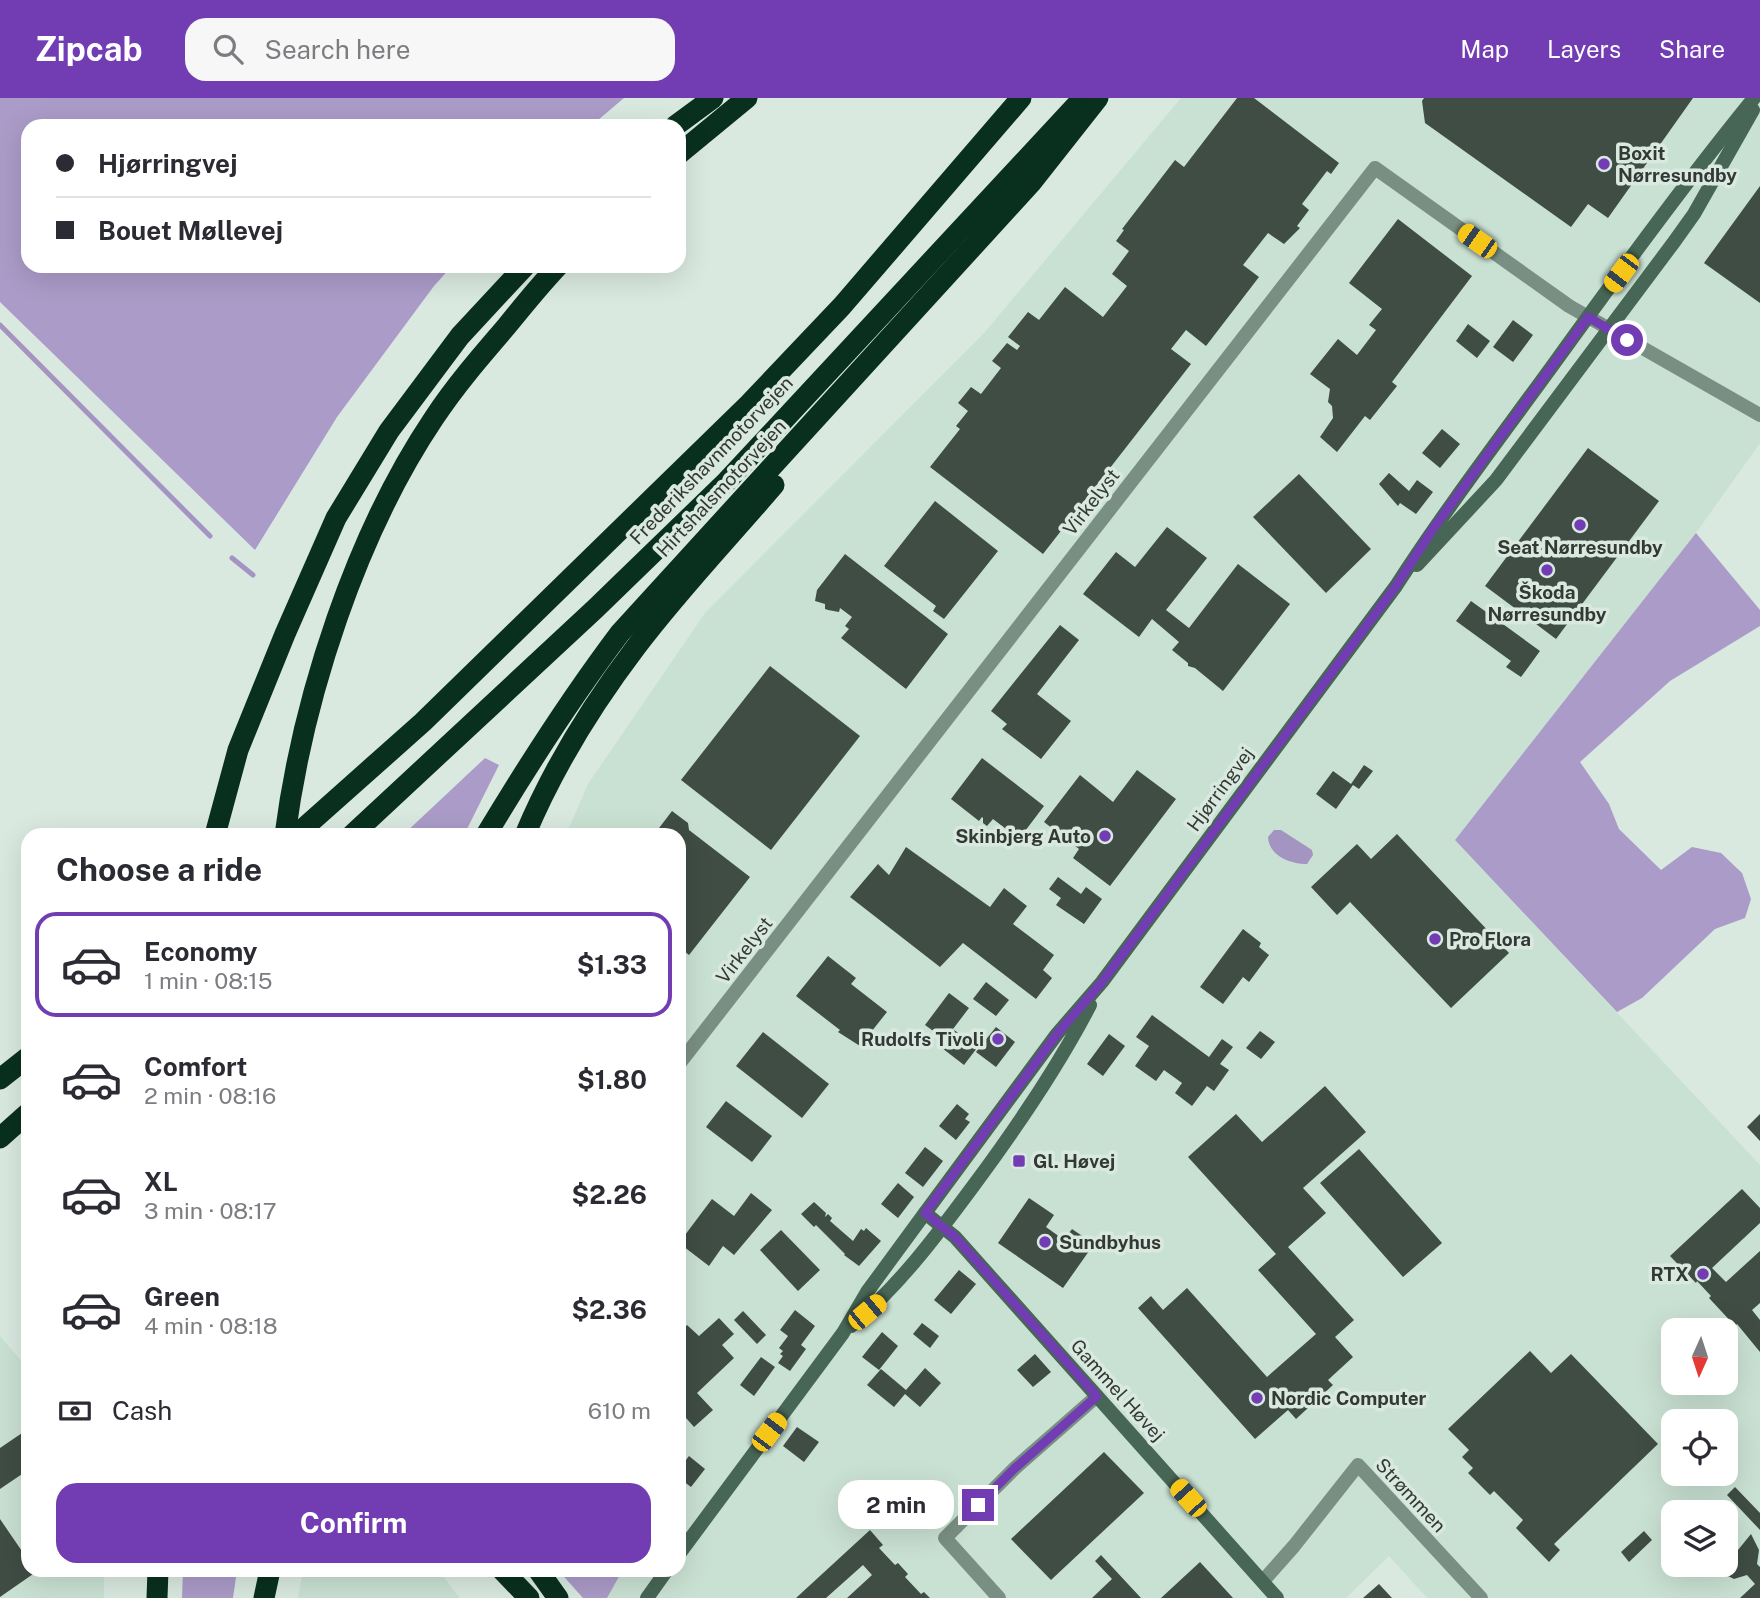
<!DOCTYPE html>
<meta charset="utf-8">
<style>
:root{--surface:#fff;--page:#f7f7f7;--text:#2b2b33;--muted:#7c7c81;--line:#e1e1e2;--accent:#723cb3}
body{margin:0;font-family:"Public Sans",sans-serif;background:var(--page);color:var(--text);height:100vh;display:flex;flex-direction:column;font-size:26px;white-space:nowrap}
*{box-sizing:border-box;margin:0}
p{font-size:23px;color:var(--muted)}
.icon{flex:none;width:38px;height:38px;fill:none;stroke:currentColor;stroke-width:2;stroke-linecap:round;stroke-linejoin:round}
.map{position:relative;flex:1;overflow:hidden}
.details{position:absolute;left:21px;top:730px;width:665px;height:749px;display:flex;flex-direction:column;background:var(--surface);border-radius:21px;box-shadow:0 7px 28px #0002}
.details>*{flex:none}
.guide{position:absolute;left:21px;top:21px;width:665px;height:154px;border-radius:21px;box-shadow:0 7px 28px #0002;display:grid;align-content:center;height:154px;padding:0 35px;background:var(--surface)}
.needle{width:46px;rotate:183deg}
.fabs{position:absolute;left:1661px;top:1220px;display:grid;gap:14px}
.fabs a{display:grid;place-items:center;width:77px;height:77px;border-radius:14px;background:var(--surface);box-shadow:0 7px 28px #0002;font-size:35px}
.end{position:absolute;width:32px;height:32px;margin:-16px;border:9px solid #723cb3;background:#fff;box-shadow:0 0 0 4px #fff}
.from{border-radius:50%}
.bubble{position:absolute;height:49px;border-radius:21px;background:var(--surface);box-shadow:0 7px 28px #0002;font-size:23px;font-weight:700;line-height:49px;text-align:center}
.car{position:absolute;width:21px;height:42px;margin:-21px -10px;border-radius:9px;box-shadow:0 0 5px 2px #0007;background:linear-gradient(#f5c518 24%,#345 0 40%,#f5c518 0 76%,#345 0 86%,#f5c518 0)}
.guide b{display:flex;align-items:center;gap:24px;height:66px;font-size:26px}
.guide b+b{border-top:2px solid var(--line)}
.guide i{width:18px;height:18px;background:var(--text)}
ul{padding:0;list-style:none}
li{display:flex;align-items:center;gap:21px;height:105px;margin:0 14px 10px;padding:0 21px;border:4px solid transparent;border-radius:21px}
li div{flex:1}
li b{display:block;font-size:26px}
li em{font-style:normal;font-weight:700}
li.on{border-color:var(--accent)}
li>.icon{width:63px;height:63px;stroke-width:1.5}
h2{padding:0 35px;font-size:32px;line-height:84px}
.pay{display:flex;align-items:center;gap:18px;height:77px;padding:0 35px;font-size:26px}
.pay p{margin-inline-start:auto}
.primary-button{display:flex;gap:14px;margin-top:auto;padding:14px 35px}
.primary-button a{flex:1;height:80px;border-radius:21px;background:var(--accent);color:#fff;font-size:28px;font-weight:700;line-height:80px;text-align:center}
header{display:flex;align-items:center;gap:42px;box-sizing:border-box;height:98px;padding:0 35px;background:var(--accent);color:#fff}
header strong{font-size:33px}
nav{display:flex;gap:38px;margin-inline-start:auto;font-size:24px}
.search{width:490px;height:63px;background:var(--page);display:flex;align-items:center;gap:18px;box-sizing:border-box;padding:0 24px;border-radius:21px;color:var(--muted);font-size:26px}
.map>svg:first-child{display:block}
</style>
<header>
<strong>Zipcab</strong>
<div class="search"><svg class="icon" aria-label="search" viewBox="0 0 24 24"><circle cx="10" cy="10" r="6"/><path d="M15 15l6 6"/></svg>Search here</div>
<nav><a>Map</a><a>Layers</a><a>Share</a></nav>
</header>
<div class="map">
<svg width="1760" height="1500" viewBox="0 0 1760 1500">
<rect width="100%" height="100%" fill="#d9e9e0"/>
<!-- built -->
<g fill="#c9e1d3" fill-rule="evenodd">
<path d="M1181 0H1760V345L1696 435 1455 742 1760 1067V1500H1427L1389 1458 1346 1500H608L583 1472H679V737H566L588 686 705 515 985 234ZM1673 1232H1726V1284H1673ZM1673 1323H1726V1376H1673ZM1673 1414H1726V1466H1673Z"/>
<path d="M0 1238 28 1271V1472H104V1500H0Z"/>
<path d="M303 1472H438L460 1500H298Z"/>
</g>
<!-- forest -->
<g fill="#aa9bc8">
<path d="M0 0H624L591 28H28V168H452L434 188 337 319 255 452 0 204Z"/>
<path d="M1696 435 1760 512V528L1670 583 1580 664 1609 706 1619 731 1661 772 1692 749 1721 755 1742 775 1751 801 1745 820 1715 831 1642 900 1617 914 1455 742Z"/>
<path d="M485 660 499 667 464 737H403Z"/>
<path d="M183 1472H237L233 1500H182Z"/>
<path d="M558 1472H619L621 1475 607 1500H583Z"/>
</g>
<!-- water -->
<path fill="#a394c1" d="M1274 732H1281L1312 752 1313 757 1307 766C1290 766 1269 758 1268 739Z"/>
<g fill="none" stroke-linecap="round" stroke-linejoin="round">
<!-- stream -->
<g stroke="#a394c1" stroke-width="5">
<path d="M0 227 210 438"/>
<path d="M232 460 253 477"/>
</g>
</g>
<!-- building -->
<g fill="#3f4d45">
<path d="M1237 0H1254L1339 65 1331 76 1327 73 1302 106 1309 112 1297 128 1300 130 1284 146 1268 135 1243 167 1259 179 1206 248 1186 232 1171 251 1191 266 1043 456 930 369 960 331 956 328 968 313 958 305 971 289 981 296 1001 270 992 263 1007 245 1017 252 1020 248 1008 239 1028 214 1039 222 1065 189 1103 219 1127 188 1112 176 1129 153 1116 143 1124 132 1122 131 1175 62 1184 69Z"/>
<path d="M1424 0H1693L1608 120 1588 106 1571 129 1425 25 1422 3Z"/>
<path d="M1760 88V205L1704 165Z"/>
<path d="M1398 121 1472 178 1392 284 1397 288 1370 322 1365 318 1337 354 1320 339 1333 320 1332 308 1328 304 1330 291 1310 276 1338 241 1357 257 1376 232 1369 227 1382 211 1349 185Z"/>
<path d="M1513 222 1533 237 1513 264 1493 249Z"/>
<path d="M1468 226 1490 243 1477 260 1456 243Z"/>
<path d="M1442 331 1460 346 1440 370 1422 355Z"/>
<path d="M1588 350 1659 403 1556 541 1485 488Z"/>
<path d="M1389 375 1409 393 1417 382 1433 394 1416 416 1400 405 1398 408 1379 386Z"/>
<path d="M1299 376 1371 451 1326 495 1253 419Z"/>
<path d="M935 403 998 453 944 521 933 513 936 508 884 468Z"/>
<path d="M1167 429 1207 460 1166 512 1189 530 1238 466 1290 506 1223 593 1195 570 1188 568V565L1172 552 1179 544 1152 521 1139 539 1083 496 1116 454 1135 469Z"/>
<path d="M845 456 948 536 906 591 841 540 849 531 845 528 852 519 840 510 839 514 828 512 825 511V506L815 503 817 492Z"/>
<path d="M1471 503 1540 553 1521 579 1506 569 1511 563 1456 523Z"/>
<path d="M1060 527 1079 542 1037 596 1071 623 1041 661 1002 631 1007 626 991 613Z"/>
<path d="M770 568 860 638 771 752 681 682Z"/>
<path d="M982 660 1044 708 1019 741 993 721 987 728 983 725V720L982 719 979 723 951 701Z"/>
<path d="M1364 667 1373 673 1359 691 1353 687 1336 711 1316 696 1333 673 1351 686Z"/>
<path d="M1137 672 1176 701 1110 788 1073 760 1079 751 1044 724 1080 677 1113 704Z"/>
<path d="M672 713 688 725 689 732 750 779 689 857 679 849V737H657L656 734Z"/>
<path d="M1397 736 1509 855 1451 910 1350 804 1337 817 1311 789 1357 746 1371 761Z"/>
<path d="M906 749 990 809 1004 790 1027 808 1013 826 1054 857 1043 872 1052 880 1036 901 963 845 940 869 850 799 878 766 889 777Z"/>
<path d="M1058 779 1081 796 1086 789 1102 801 1084 826 1056 807 1061 800 1049 791Z"/>
<path d="M1243 831 1261 845 1259 849 1269 857 1249 884 1243 879 1223 906 1200 889Z"/>
<path d="M828 858 856 880 851 886 887 914 860 948 838 934 840 932 796 898Z"/>
<path d="M986 884 1009 902 996 918 973 901Z"/>
<path d="M949 895 969 910 953 931 977 950 964 967 938 947 943 940 925 927Z"/>
<path d="M1152 917 1209 959 1222 941 1233 949 1220 966 1229 972 1214 993 1207 988 1192 1008 1175 995 1182 985 1164 972 1156 983 1135 968 1149 948 1136 939Z"/>
<path d="M996 929 1015 944 996 969 976 954Z"/>
<path d="M1260 933 1275 944 1261 961 1246 950Z"/>
<path d="M763 934 829 986 802 1020 736 968Z"/>
<path d="M1109 936 1125 948 1103 978 1087 966Z"/>
<path d="M1325 988 1366 1034 1303 1090 1326 1115 1288 1149 1354 1222 1335 1239 1353 1259 1328 1282 1333 1287 1296 1321 1288 1312 1255 1341 1138 1210 1151 1198 1163 1212 1187 1190 1267 1279 1316 1236 1258 1172 1276 1156 1188 1059 1236 1016 1262 1044Z"/>
<path d="M726 1003 772 1038 752 1064 706 1029Z"/>
<path d="M957 1006 969 1016 965 1021 970 1024 956 1042 939 1028Z"/>
<path d="M1760 1016V1043L1747 1029Z"/>
<path d="M925 1049 943 1063 923 1089 905 1075Z"/>
<path d="M1359 1051 1442 1145 1403 1179 1320 1085Z"/>
<path d="M898 1085 914 1099 898 1120 881 1106Z"/>
<path d="M1742 1091 1760 1110V1125L1712 1170 1726 1184 1760 1153V1205L1752 1212 1760 1222V1254L1737 1226 1735 1228 1709 1200 1711 1198 1697 1183 1696 1185 1670 1158Z"/>
<path d="M751 1095 772 1112 734 1157 723 1148 709 1168 679 1145V1132L685 1137 712 1101 734 1118Z"/>
<path d="M1029 1100 1054 1117 1046 1129 1064 1142 1072 1131 1094 1146 1063 1190 998 1145Z"/>
<path d="M814 1104 826 1115 825 1119 828 1116 832 1120 830 1123 853 1143 861 1131 864 1133 866 1130 881 1143 859 1168 844 1157 845 1156 816 1127 814 1129 801 1116Z"/>
<path d="M781 1132 820 1172 798 1193 760 1152Z"/>
<path d="M959 1172 976 1186 951 1216 934 1202Z"/>
<path d="M795 1212 815 1228 801 1247 806 1251 790 1273 778 1265 783 1258 780 1256 783 1253 779 1250 788 1238 780 1232Z"/>
<path d="M743 1213 766 1237 757 1246 734 1222Z"/>
<path d="M719 1220 734 1236 722 1247 734 1260 697 1295 713 1312 694 1329 679 1312V1235L687 1227 699 1238Z"/>
<path d="M922 1225 939 1238 930 1250 913 1236Z"/>
<path d="M882 1234 898 1248 879 1272 862 1259Z"/>
<path d="M1530 1253 1551 1275 1571 1256 1658 1346 1554 1446 1560 1452 1549 1464 1516 1430 1523 1422 1494 1393 1490 1397 1468 1375 1473 1370 1462 1359 1469 1352 1448 1331Z"/>
<path d="M1035 1256 1051 1274 1033 1289 1017 1272Z"/>
<path d="M761 1259 775 1269 754 1298 740 1287Z"/>
<path d="M925 1270 941 1285 920 1309 905 1296 894 1309 867 1287 881 1271 906 1292Z"/>
<path d="M797 1329 819 1344 804 1364 783 1348Z"/>
<path d="M28 1331V1372L0 1391V1350Z"/>
<path d="M1104 1354 1144 1395 1051 1482 1011 1441Z"/>
<path d="M689 1358 705 1371 691 1389 679 1380V1371Z"/>
<path d="M1735 1389 1760 1415V1432L1727 1397Z"/>
<path d="M0 1421 28 1462V1472H35L36 1474 0 1499Z"/>
<path d="M870 1432 883 1447 879 1450 895 1467 898 1465 908 1476 905 1479 921 1496 924 1494 930 1500H847L872 1477 863 1467 826 1500H796Z"/>
<path d="M1644 1433 1652 1442 1629 1464 1621 1454Z"/>
<path d="M1751 1436 1759 1452 1757 1466 1760 1469V1500H1740L1755 1486 1747 1477 1734 1481 1720 1474 1731 1461 1726 1456V1439L1738 1452Z"/>
<path d="M1101 1457 1141 1500H1092L1112 1481 1095 1463Z"/>
<path d="M1200 1464 1233 1500H1161Z"/>
<path d="M1379 1486 1392 1500H1363Z"/>
</g>
<g fill="none" stroke-linecap="round" stroke-linejoin="round">
<!-- street -->
<g stroke="#7a8f83" stroke-width="14">
<path d="M679 966 1375 70 1569 208 1760 317"/>
<path d="M1263 1483 1294 1448 1358 1367 1481 1500"/>
<path d="M999 1500 945 1440 1015 1370 1097 1298"/>
</g>
<!-- secondary -->
<g stroke="#476656" stroke-width="14">
<path d="M1417 467 1496 382 1674 144 1694 116 1753 12"/>
<path d="M925 1115 955 1139 1277 1500"/>
<path d="M851 1228C899 1188 937 1137 974 1087 1017 1029 1057 971 1090 907"/>
<path d="M679 1456 843 1235 867 1194 925 1115 1057 936 1102 884 1396 488C1445 412 1500 340 1553 267 1618 177 1684 86 1754 0"/>
<path d="M647 1500 667 1472"/>
</g>
<!-- highway -->
<g stroke="#09301f" stroke-width="21">
<path d="M675 28 713 0"/>
<path d="M679 56 747 0"/>
<path d="M215 737 238 652 285 536 336 420 389 333 460 238 525 168"/>
<path d="M285 737C303 599 356 436 434 320 455 288 481 258 506 229 523 208 540 187 558 168"/>
<path d="M296 737 423 624 749 306 842 208 1021 0"/>
<path d="M352 737 595 511 727 383 1083 0"/>
<path d="M486 737C528 667 571 600 620 535L1031 85 1098 0"/>
<path d="M525 737C553 670 592 607 636 549 679 492 728 441 774 387"/>
<path d="M0 981 28 959"/>
<path d="M0 1040 28 1015"/>
<path d="M502 1472 529 1500"/>
<path d="M538 1472 558 1500"/>
<path d="M157 1500 158 1472"/>
<path d="M264 1500 270 1472"/>
</g>
</g>
<g fill="none" stroke-linecap="round" stroke-linejoin="round">
<!-- route -->
<path stroke="#723cb3" stroke-width="9" d="M978 1407 1015 1370 1097 1298 955 1139 925 1115 1057 936 1102 884 1396 488 1433 431 1588 219 1627 242"/>
</g>
<!-- markers -->
<g fill="#723cb3" stroke="#d9e9e0" stroke-width="2.5">
<circle cx="1604" cy="66" r="7"/>
<circle cx="1580" cy="427" r="7"/>
<circle cx="1547" cy="472" r="7"/>
<circle cx="1105" cy="738" r="7"/>
<circle cx="1435" cy="841" r="7"/>
<circle cx="998" cy="941" r="7"/>
<rect x="1012" y="1056" width="14" height="14" rx="3.5"/>
<circle cx="1045" cy="1144" r="7"/>
<circle cx="1703" cy="1176" r="7"/>
<circle cx="1257" cy="1300" r="7"/>
</g>
<g text-anchor="middle" stroke-width="7" stroke-linejoin="round" paint-order="stroke">
<!-- poi labels -->
<g font-size="19" font-weight="bold" fill="#333a36" stroke="#d9e9e0" text-anchor="start">
<text x="1618" y="62">Boxit<tspan x="1618" dy="22">Nørresundby</tspan></text>
<text x="1580" y="456" text-anchor="middle">Seat Nørresundby</text>
<text x="1547" y="501" text-anchor="middle">Škoda<tspan x="1547" dy="22">Nørresundby</tspan></text>
<text x="1091" y="745" text-anchor="end">Skinbjerg Auto</text>
<text x="1449" y="848">Pro Flora</text>
<text x="984" y="948" text-anchor="end">Rudolfs Tivoli</text>
<text x="1033" y="1070">Gl. Høvej</text>
<text x="1059" y="1151">Sundbyhus</text>
<text x="1689" y="1183" text-anchor="end">RTX</text>
<text x="1271" y="1307">Nordic Computer</text>
</g>
<!-- street labels -->
<g font-size="19" fill="#333a36" stroke="#d9e9e0">
<text transform="translate(711 362) rotate(-46)" y="7">Frederikshavnmotorvejen</text>
<text transform="translate(721 390) rotate(-47)" y="7">Hirtshalsmotorvejen</text>
<text transform="translate(1091 404) rotate(-52)" y="7">Virkelyst</text>
<text transform="translate(1220 691) rotate(-54)" y="7">Hjørringvej</text>
<text transform="translate(744 852) rotate(-52)" y="7">Virkelyst</text>
<text transform="translate(1118 1292) rotate(48)" y="7">Gammel Høvej</text>
<text transform="translate(1411 1397) rotate(47)" y="7">Strømmen</text>
</g>
</g>
</svg>
<div class="fabs">
<a><svg class="needle" viewBox="-14 -14 28 28"><path d="M0-13l5 13h-10z" fill="#e53935"/><path d="M0 13l5-13h-10z" fill="#7c7c81"/></svg></a>
<a><svg class="icon" aria-label="locate" viewBox="0 0 24 24"><circle cx="12" cy="12" r="6"/><path d="M12 2v4M12 18v4M2 12h4M18 12h4"/></svg></a>
<a><svg class="icon" aria-label="layers" viewBox="0 0 24 24"><path d="M12 4l9 5-9 5-9-5zM3 14l9 5 9-5"/></svg></a>
</div>
<i class="end from" style="left:1627px;top:242px"></i>
<i class="end" style="left:978px;top:1407px"></i>
<div class="bubble" style="left:838px;top:1382px;width:116px">2 min</div>
<i class="car" style="left:1477px;top:143px;rotate:305deg"></i>
<i class="car" style="left:1621px;top:175px;rotate:217deg"></i>
<i class="car" style="left:867px;top:1214px;rotate:50deg"></i>
<i class="car" style="left:769px;top:1334px;rotate:37deg"></i>
<i class="car" style="left:1188px;top:1400px;rotate:318deg"></i>
<div class="guide">
<b><i class="from"></i>Hjørringvej</b>
<b><i></i>Bouet Møllevej</b>
</div>
<section class="details">
<h2>Choose a ride</h2>
<ul>
<li class="on"><svg class="icon" aria-label="car" viewBox="0 0 24 24"><path d="M5 17H2v-5l4-1 3-4h7l3 4 3 1v5h-3M9 17h6M6 11h13"/><circle cx="7" cy="17" r="2"/><circle cx="17" cy="17" r="2"/></svg><div><b>Economy</b><p>1 min · 08:15</p></div><em>$1.33</em></li>
<li><svg class="icon" aria-label="car" viewBox="0 0 24 24"><path d="M5 17H2v-5l4-1 3-4h7l3 4 3 1v5h-3M9 17h6M6 11h13"/><circle cx="7" cy="17" r="2"/><circle cx="17" cy="17" r="2"/></svg><div><b>Comfort</b><p>2 min · 08:16</p></div><em>$1.80</em></li>
<li><svg class="icon" aria-label="car" viewBox="0 0 24 24"><path d="M5 17H2v-5l4-1 3-4h7l3 4 3 1v5h-3M9 17h6M6 11h13"/><circle cx="7" cy="17" r="2"/><circle cx="17" cy="17" r="2"/></svg><div><b>XL</b><p>3 min · 08:17</p></div><em>$2.26</em></li>
<li><svg class="icon" aria-label="car" viewBox="0 0 24 24"><path d="M5 17H2v-5l4-1 3-4h7l3 4 3 1v5h-3M9 17h6M6 11h13"/><circle cx="7" cy="17" r="2"/><circle cx="17" cy="17" r="2"/></svg><div><b>Green</b><p>4 min · 08:18</p></div><em>$2.36</em></li>
</ul>
<div class="pay"><svg class="icon" aria-label="cash" viewBox="0 0 24 24"><path d="M3 7h18v10H3z"/><circle cx="12" cy="12" r="2"/></svg>Cash<p>610 m</p></div>
<div class="primary-button"><a>Confirm</a></div>
</section>
</div>
